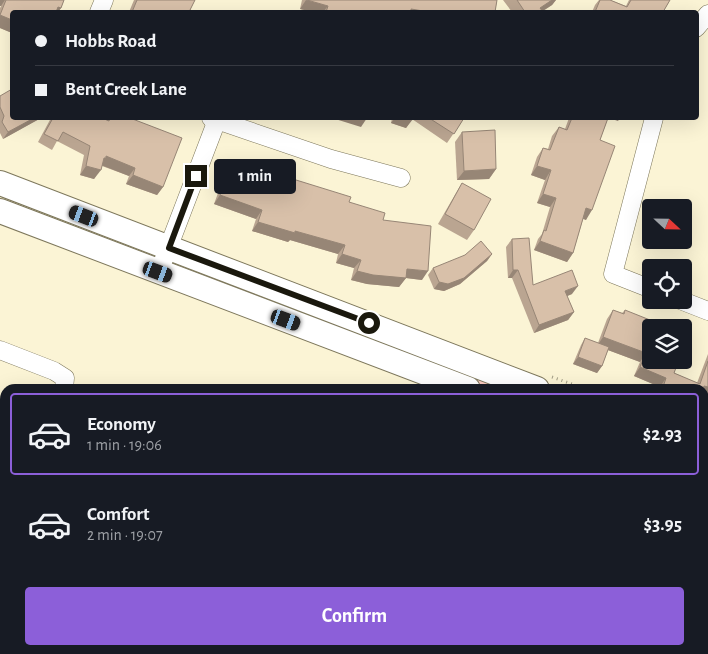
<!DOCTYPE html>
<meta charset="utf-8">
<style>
:root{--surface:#171b24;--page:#242831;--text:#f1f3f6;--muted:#9ea1a6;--line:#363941;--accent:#8c5fd9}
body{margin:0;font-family:"Alegreya Sans",sans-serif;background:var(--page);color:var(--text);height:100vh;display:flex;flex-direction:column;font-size:19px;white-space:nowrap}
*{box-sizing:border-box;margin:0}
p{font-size:16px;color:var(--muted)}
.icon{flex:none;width:28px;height:28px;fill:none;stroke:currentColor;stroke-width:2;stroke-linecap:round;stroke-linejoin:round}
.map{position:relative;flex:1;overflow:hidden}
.sheet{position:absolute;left:0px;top:384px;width:709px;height:271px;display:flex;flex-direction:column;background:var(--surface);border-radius:15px 15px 0 0;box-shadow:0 5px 20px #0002}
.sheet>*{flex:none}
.hud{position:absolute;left:10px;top:10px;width:689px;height:110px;border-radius:5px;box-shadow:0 5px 20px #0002;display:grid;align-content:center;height:110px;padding:0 25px;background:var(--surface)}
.needle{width:32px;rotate:112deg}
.buttons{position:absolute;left:642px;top:199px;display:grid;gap:10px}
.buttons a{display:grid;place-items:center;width:50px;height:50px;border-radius:5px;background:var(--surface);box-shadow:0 5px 20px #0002;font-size:25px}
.end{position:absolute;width:22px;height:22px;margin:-11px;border:6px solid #1a180d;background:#fff;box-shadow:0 0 0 2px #fff}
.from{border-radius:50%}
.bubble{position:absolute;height:35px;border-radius:5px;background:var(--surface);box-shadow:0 5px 20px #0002;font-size:16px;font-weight:700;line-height:35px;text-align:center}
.car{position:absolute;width:15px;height:30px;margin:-15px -8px;border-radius:6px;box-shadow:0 0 4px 1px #0007;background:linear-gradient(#222 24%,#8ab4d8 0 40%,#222 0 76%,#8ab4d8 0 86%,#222 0)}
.hud b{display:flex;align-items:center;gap:18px;height:48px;font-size:19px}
.hud b+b{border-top:1px solid var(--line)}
.hud i{width:12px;height:12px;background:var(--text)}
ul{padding:9px 0 0;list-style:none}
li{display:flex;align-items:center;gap:15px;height:82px;margin:0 10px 8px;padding:0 15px;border:2px solid transparent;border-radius:5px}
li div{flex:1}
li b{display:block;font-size:19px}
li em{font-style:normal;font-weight:700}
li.on{border-color:var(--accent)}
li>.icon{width:45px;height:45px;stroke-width:1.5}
.cta{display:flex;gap:10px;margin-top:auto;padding:10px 25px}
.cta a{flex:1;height:58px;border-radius:5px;background:var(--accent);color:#fff;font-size:20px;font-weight:700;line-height:58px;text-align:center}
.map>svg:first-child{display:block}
</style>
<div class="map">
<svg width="708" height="654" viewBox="0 0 708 654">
<rect width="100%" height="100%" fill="#fbf4d5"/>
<!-- green -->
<path fill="#fbcbc0" d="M415 355 515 389H489L429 365 415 356Z"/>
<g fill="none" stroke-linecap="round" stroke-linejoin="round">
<defs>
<g id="street">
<path d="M99 12 104 0"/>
<path d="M696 28 708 14"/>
<path d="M211 118 331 159 401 178"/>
<path d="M159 272 217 120"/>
<path d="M651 289 613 274 654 118"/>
<path d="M680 300 708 311"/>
<path d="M0 350 54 371 65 378 64 389"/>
<path d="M0 558 5 545"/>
<path d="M0 585 5 587"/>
<path d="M704 620 708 622"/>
<path d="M167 650 177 654"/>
<path d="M200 654 202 650"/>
</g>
<g id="secondary">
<path d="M0 183 537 389"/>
<path d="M0 211 468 389"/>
<path d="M704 454 708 455"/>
<path d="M704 479 708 480"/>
</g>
</defs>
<!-- street casing -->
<use href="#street" stroke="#7d775b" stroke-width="19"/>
<!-- secondary casing -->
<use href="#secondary" stroke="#7d775b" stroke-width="26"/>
<!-- path -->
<path stroke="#a29d86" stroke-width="3" stroke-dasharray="1 4" stroke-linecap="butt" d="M552 377 586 389"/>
<!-- street -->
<use href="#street" stroke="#fff" stroke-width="18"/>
<!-- secondary -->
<use href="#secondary" stroke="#fff" stroke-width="24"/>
</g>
<!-- wall -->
<g fill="#baa591">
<path d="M0 0H64L61 8 58 12H12V33L0 28V8L1 6H0Z"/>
<path d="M134 0H195L190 10 195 12H129Z"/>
<path d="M302 0H497L495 12H313L300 9Z"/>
<path d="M503 0H556L552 5 543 11V12H512Z"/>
<path d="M599 0H610L626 6 629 0H670L663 12H592L595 5Z"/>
<path d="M0 96 12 118H41L3 139 0 133Z"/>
<path d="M51 118H102L107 120 108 118H130L163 187 157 195 126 184 129 176 102 166 94 179 80 175 84 155 57 141 52 150 38 142Z"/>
<path d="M392 118H464L447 143 412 119 406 128 391 123Z"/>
<path d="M569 118H608L600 140 586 220 583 219 573 253 567 262 534 250 538 239 542 234 550 207 537 203 545 180 531 175 537 157 543 148 548 149 552 136 559 127 565 129Z"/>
<path d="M462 132 496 169 489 179 457 180 455 142Z"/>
<path d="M251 163 267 171 349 202 383 220 422 280 406 278 399 287 367 284 351 280 354 268 336 263 338 254 290 240 288 242 252 231 256 219 214 204 225 174 232 165 246 170Z"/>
<path d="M462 183 474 230 467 240 438 224 456 193Z"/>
<path d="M512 239 533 285 572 294 567 296 574 312 568 320 534 333 512 278H508L506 247Z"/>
<path d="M492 254 487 261 460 284 444 291 434 289 428 275 433 268Z"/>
<path d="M613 310 622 313 625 310 674 373 697 383 708 354V399L704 397V389H659L660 387 634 376 640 362 608 350 602 366 597 373 573 364 581 345 585 338 598 343 607 319Z"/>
</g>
<!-- shaded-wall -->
<g fill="#978676">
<path d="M0 0H5L1 6H0Z"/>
<path d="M306 0 328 6 323 12H313L300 9Z"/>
<path d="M552 0H556L552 5 541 12 540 8Z"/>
<path d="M58 7 61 8 58 12H54Z"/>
<path d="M411 9 429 12H409Z"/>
<path d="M0 15 12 20V33L0 28Z"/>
<path d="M34 118H41L3 139 8 132Z"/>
<path d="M332 118H367L361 127Z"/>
<path d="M395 118H409L413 119 406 128 391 123Z"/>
<path d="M609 118H620L618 121Z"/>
<path d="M106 156 135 168 129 176 101 165 104 158Z"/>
<path d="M86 166 101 170 94 179 80 175Z"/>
<path d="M537 166 551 170 545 180 531 175Z"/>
<path d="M496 169 489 179 457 180 464 171Z"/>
<path d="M133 175 163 187 157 195 126 184Z"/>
<path d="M543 194 556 198 550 207 537 203Z"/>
<path d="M220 195 262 210 256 219 214 204Z"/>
<path d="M586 208 592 210 586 220 580 217Z"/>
<path d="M258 222 295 231 345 245 338 254 290 240 288 242 252 231Z"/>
<path d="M540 241 573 253 567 262 534 250Z"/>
<path d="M342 254 361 260 354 268 336 263Z"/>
<path d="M492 254 487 261 460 284 444 291 434 289 439 282Z"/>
<path d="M407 269 428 271 422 280 406 278 399 287 367 284 351 280 357 271Z"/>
<path d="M513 270H518L512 278H508Z"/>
<path d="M578 286 572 294 560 299 565 291Z"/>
<path d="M574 312 568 320 534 333 539 325Z"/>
<path d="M603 337 646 353 640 362 597 346Z"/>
<path d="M578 357 602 366 597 373 573 364Z"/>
<path d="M640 367 666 378 660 387 634 376Z"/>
<path d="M704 386 708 387V399L704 397V389H702Z"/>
</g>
<!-- building -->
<g fill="#d8c0a9" stroke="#978676">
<path d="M6 0H64L61 8 58 7 56 12H12V20L0 15Z"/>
<path d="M137 0H195L190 10 195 12H132Z"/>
<path d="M307 0H497L495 12H429L411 9V12H351L344 11V12H326L328 6Z"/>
<path d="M517 0H552L540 8 543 12H525Z"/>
<path d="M600 0H610L627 7 631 0H670L663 12H595Z"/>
<path d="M12 89V118H34L8 132 2 122 4 116 0 107V96Z"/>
<path d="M53 118H102L109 121 110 118H130L182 138 163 187 133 175 135 168 106 156V158H104L101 170 86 166 90 146 63 132 58 141 44 134Z"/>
<path d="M429 118H464L454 134Z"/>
<path d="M572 118H608L600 140 615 146 592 210 586 208 573 253 540 241 544 230 546 231 556 198 543 194 551 170 537 166 543 148 550 150 559 127 567 130Z"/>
<path d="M495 130 496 169 464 171 462 132Z"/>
<path d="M251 163 268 169 267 171 351 197 349 202 385 213 383 220 431 226 428 271 407 269 406 278 373 275 357 271 361 260 342 254 345 245 295 231V233L258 222 262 210 220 195 232 165 248 171Z"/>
<path d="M462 183 491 199 474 230 445 214Z"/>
<path d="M529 238 533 285 572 270 578 286 565 291 574 312 539 325 518 270H513L512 239Z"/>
<path d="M481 241 492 254 464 278 448 284 439 282 433 268 465 255Z"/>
<path d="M613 310 624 314 625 310 670 328H651V360H679L674 373 700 384 708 361V387L704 386 703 389H667L663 387 666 378 640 367 646 353 603 337Z"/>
<path d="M684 333 689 335 684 349Z"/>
<path d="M585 338 609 347 602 366 578 357Z"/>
</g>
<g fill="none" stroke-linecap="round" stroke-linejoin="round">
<!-- route -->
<path stroke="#1a180d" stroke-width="6" d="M196 176 169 248 369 323"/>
</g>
</svg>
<div class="buttons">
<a><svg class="needle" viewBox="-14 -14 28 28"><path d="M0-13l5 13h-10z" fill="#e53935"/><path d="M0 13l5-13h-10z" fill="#9ea1a6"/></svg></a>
<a><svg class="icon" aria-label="locate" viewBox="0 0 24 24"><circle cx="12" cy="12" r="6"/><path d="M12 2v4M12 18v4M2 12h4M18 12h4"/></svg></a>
<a><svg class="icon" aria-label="layers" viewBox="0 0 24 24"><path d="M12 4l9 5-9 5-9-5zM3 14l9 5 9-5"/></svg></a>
</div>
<i class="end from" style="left:369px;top:323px"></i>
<i class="end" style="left:196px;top:176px"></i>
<div class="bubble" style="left:214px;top:159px;width:82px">1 min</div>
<i class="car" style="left:84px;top:216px;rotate:291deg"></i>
<i class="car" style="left:158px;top:272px;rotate:110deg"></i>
<i class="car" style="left:286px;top:320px;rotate:110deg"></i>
<div class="hud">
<b><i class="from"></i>Hobbs Road</b>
<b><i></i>Bent Creek Lane</b>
</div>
<section class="sheet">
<ul>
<li class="on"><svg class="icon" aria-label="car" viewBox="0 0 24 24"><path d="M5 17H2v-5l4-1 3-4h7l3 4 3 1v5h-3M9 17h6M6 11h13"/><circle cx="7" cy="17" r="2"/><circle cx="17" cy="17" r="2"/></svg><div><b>Economy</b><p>1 min · 19:06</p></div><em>$2.93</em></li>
<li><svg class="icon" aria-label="car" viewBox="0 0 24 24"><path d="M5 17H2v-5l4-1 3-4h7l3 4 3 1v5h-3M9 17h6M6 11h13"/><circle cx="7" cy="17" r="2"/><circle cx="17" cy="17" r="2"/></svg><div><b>Comfort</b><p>2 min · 19:07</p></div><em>$3.95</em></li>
</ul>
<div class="cta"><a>Confirm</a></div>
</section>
</div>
